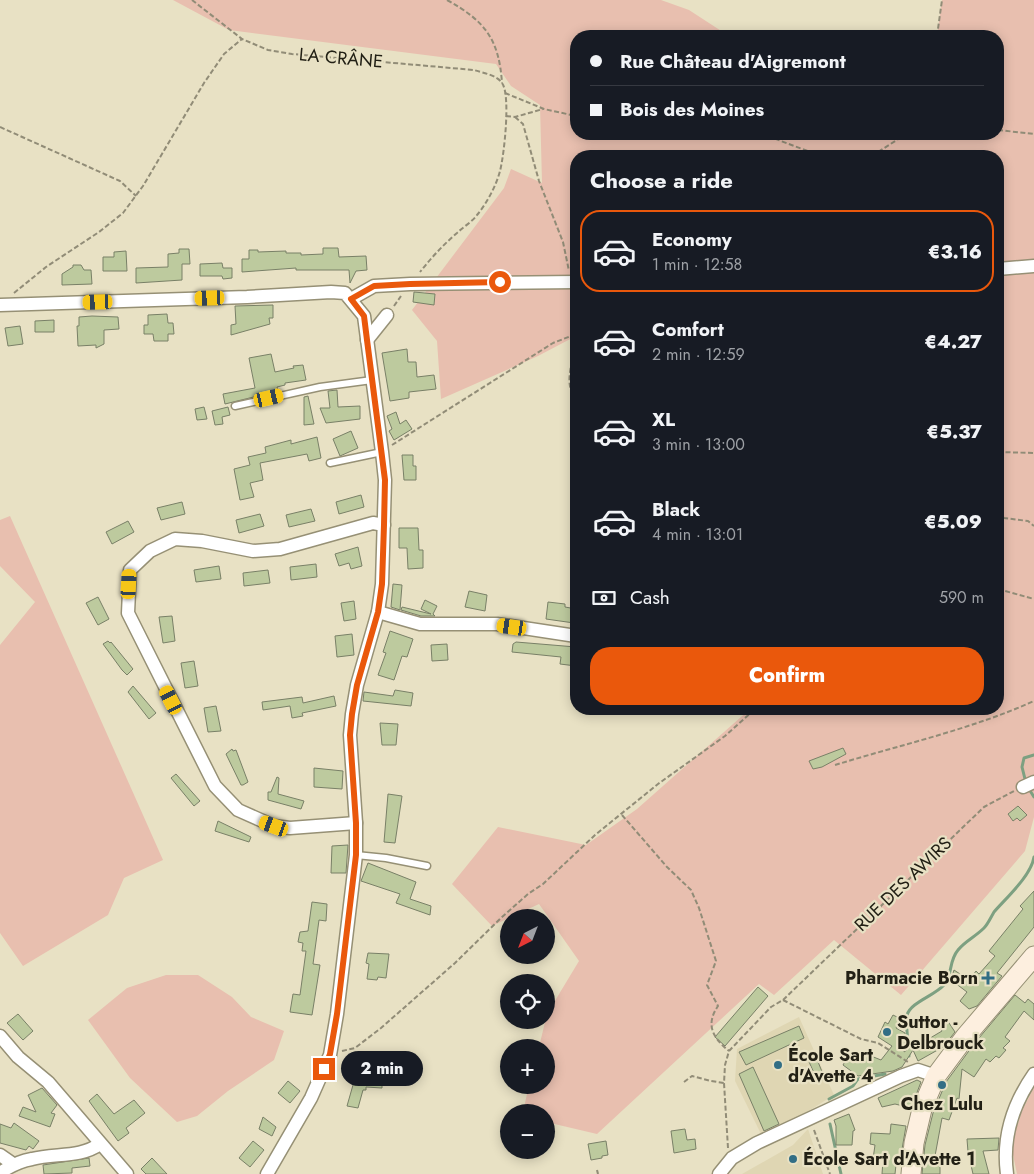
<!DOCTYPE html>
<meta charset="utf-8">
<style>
:root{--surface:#171b24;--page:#242831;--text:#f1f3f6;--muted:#9ea1a6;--line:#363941;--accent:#ea580c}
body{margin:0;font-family:Jost,sans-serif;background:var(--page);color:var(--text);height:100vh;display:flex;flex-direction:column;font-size:19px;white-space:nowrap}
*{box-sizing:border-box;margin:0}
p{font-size:16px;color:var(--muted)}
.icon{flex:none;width:28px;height:28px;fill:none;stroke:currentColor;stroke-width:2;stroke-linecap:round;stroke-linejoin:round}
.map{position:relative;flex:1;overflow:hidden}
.sheet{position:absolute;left:570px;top:150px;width:434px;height:565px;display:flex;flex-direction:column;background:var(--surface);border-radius:20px;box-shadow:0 2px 12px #0003}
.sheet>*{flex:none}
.top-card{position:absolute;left:570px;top:30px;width:434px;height:110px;border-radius:20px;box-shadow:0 2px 12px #0003;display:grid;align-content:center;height:110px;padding:0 20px;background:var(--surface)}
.needle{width:32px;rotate:222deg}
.controls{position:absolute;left:500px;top:909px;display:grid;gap:10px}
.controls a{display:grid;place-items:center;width:55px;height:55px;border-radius:50%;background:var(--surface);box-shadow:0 2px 12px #0003;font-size:25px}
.end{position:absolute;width:22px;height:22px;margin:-11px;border:6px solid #ea580c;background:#fff;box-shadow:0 0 0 2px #fff}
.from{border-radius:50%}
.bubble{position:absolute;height:35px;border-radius:18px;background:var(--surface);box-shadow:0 2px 12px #0003;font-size:16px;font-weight:800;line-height:35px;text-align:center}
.car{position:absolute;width:15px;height:30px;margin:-15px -8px;border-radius:6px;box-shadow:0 0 4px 1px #0007;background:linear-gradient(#f5c518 24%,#345 0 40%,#f5c518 0 76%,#345 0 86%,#f5c518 0)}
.top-card b{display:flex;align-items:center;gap:18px;height:48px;font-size:19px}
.top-card b+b{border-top:1px solid var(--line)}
.top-card i{width:12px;height:12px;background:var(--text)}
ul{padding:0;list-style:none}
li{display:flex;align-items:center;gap:15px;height:82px;margin:0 10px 8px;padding:0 10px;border:2px solid transparent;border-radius:20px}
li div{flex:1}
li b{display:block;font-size:19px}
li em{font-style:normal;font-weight:800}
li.selected{border-color:var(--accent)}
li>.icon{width:45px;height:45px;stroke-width:1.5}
h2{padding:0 20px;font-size:22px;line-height:60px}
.pay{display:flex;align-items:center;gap:12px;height:55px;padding:0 20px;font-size:19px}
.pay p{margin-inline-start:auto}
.cta{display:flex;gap:10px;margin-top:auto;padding:10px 20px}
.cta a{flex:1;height:58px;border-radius:20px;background:var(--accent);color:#fff;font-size:20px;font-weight:800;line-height:58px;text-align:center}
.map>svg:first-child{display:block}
</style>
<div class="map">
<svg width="1034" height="1174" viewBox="0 0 1034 1174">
<rect width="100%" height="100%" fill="#e8e1c4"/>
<!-- built -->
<g fill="#dfd6b3">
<path d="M799 1017 834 1095 786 1125 762 1136 735 1081 737 1049Z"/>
<path d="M808 1129 823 1174H742L793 1145Z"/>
</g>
<!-- green -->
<g fill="#e8bfaf">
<path d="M173 0H661L689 10 729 36H576V134H998V36H937L942 0H1034V817L1025 851 901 995 834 940 774 995 759 984 597 1134 546 1122V1112H523L529 1085H546V1048L539 1047 547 1014 579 961 539 904 492 926 452 884 498 827 586 845 637 809 750 709H998V156H576V336L538 356 441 399 437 341 412 310 504 188 511 169 542 183 540 105 511 86 496 64 229 30Z"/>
<path d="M10 516 163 860 124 878 108 915 23 966 0 933V645L35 602 0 566V520Z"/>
<path d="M166 975H198L232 997 251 1017 284 1031 274 1060 228 1091 197 1116 177 1122 130 1078 88 1020 127 988Z"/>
<path d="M1034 1087V1174H1017L1011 1145 1022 1111Z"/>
</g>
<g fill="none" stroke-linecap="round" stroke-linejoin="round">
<!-- stream -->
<g stroke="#7da081" stroke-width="3">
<path d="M1026 783 1022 767 1024 758 1034 755"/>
<path d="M1029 789 1034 797"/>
<path d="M909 1056C909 1047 905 1022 907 1015 911 1002 934 996 944 985 953 975 948 962 958 950 965 941 975 937 984 928 988 924 991 917 994 912 1006 898 1031 876 1034 857"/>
<path d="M829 1099 853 1086 858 1079 885 1074"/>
<path d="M830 1124 841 1174"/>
</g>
</g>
<!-- building -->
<g fill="#bdca9e" stroke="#798067">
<path d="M323 248H338L339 257 366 256 367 270 356 271 350 283 349 270H296V268L242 272V259H249V250H258V252L286 251V253H301V255L323 254Z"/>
<path d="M179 249H189L190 264H182V280L136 283V268L168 267V254L179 253Z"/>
<path d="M126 251 127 271H103V257H114V252Z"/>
<path d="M222 263 223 268H232V278L223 279 222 276H200V264Z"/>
<path d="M73 265H81L84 270H91L92 284 62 285V274L73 267Z"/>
<path d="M414 292 435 294 434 305 413 302Z"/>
<path d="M273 305V318H269L270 324 231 335V325L236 324 235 306Z"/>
<path d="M167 314 168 323H173L174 334H168V341H154L153 334H144V325H148V315Z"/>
<path d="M92 316 118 317 119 329 104 330V344L96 348V345L78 346 77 326H79V317Z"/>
<path d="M54 320V332H35V321Z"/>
<path d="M20 326 23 344 8 346 5 328Z"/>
<path d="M407 349 408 362H416L417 377 434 375 436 389 409 392V398L390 401 382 353Z"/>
<path d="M271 354 275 372 294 368 293 366 303 365 306 380 285 383V385L277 387 278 391 225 404 223 394 255 388 249 358Z"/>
<path d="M337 390 338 407 360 406V419L326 423 320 408H330L328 391Z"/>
<path d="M308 396 314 424 304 425V397Z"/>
<path d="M204 407 207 419 197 420 195 409Z"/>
<path d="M228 407 230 415 222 417 223 424 215 425 212 411Z"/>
<path d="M396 412 400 424 406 420 412 429 394 440 389 431 392 429 387 416Z"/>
<path d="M351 431 358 448 340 456 333 439Z"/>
<path d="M317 437 321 458 309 461 307 454 260 463 263 480 250 483 254 497 240 500 234 469 250 465 248 457 266 453 265 447 291 440V444Z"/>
<path d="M402 455H413V466H416V480H404Z"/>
<path d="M361 495 364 507 339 514 336 502Z"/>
<path d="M182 502 185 514 161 520 157 508Z"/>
<path d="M311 509 315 521 289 527 286 515Z"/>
<path d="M260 514 264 526 239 533 236 520Z"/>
<path d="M128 521 134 532 112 544 106 532Z"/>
<path d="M399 528H418L419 550H423V568L408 569 407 548H399Z"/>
<path d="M358 547 362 566 351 569 349 563 339 566 335 554Z"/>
<path d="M316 564 317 577 291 580 290 567Z"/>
<path d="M219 566 221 579 196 582 194 570Z"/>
<path d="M268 570 270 583 244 586 243 573Z"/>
<path d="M393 584 402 585 400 610 391 607Z"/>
<path d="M469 591 487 595 485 611 465 607Z"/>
<path d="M98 597 109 619 98 625 86 603Z"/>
<path d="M425 600 437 606 433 614 435 616H421L401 610 402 607 431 614 421 609Z"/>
<path d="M354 601 356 619 344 621 341 603Z"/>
<path d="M548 602 565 604V607L576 609 574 623 546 619Z"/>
<path d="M172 616 175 641 163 643 159 617Z"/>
<path d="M390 631 413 639 407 657 402 656 394 680 378 675 386 653 383 652Z"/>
<path d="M352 634 354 655 337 657 335 636Z"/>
<path d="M108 641 110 643 111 642 133 669 127 675 122 670 103 644Z"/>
<path d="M516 642 576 647V666L560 664 561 657 512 652 513 644Z"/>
<path d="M447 644 448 660 432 661 431 645Z"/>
<path d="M194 661 198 686 185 688 181 663Z"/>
<path d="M133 686 156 713 149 719 128 692Z"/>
<path d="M395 690 413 693 411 706 363 701 364 692 393 696Z"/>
<path d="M334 696 336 706 302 713 303 716 292 718 290 706 263 710 262 702 302 697 303 703Z"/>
<path d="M216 706 221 731 208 732 204 708Z"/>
<path d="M380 723 398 724 396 745H382Z"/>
<path d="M843 748 846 754 822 767 813 769 809 761Z"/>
<path d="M232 749 233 751 236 750 248 782 243 785H241L226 754Z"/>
<path d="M314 768 343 771 342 789 314 787Z"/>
<path d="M176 774 200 801 194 806 171 778Z"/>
<path d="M277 777 279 778 278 794 304 801 301 809 268 800V792H271Z"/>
<path d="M388 794 402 796 395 843 384 842Z"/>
<path d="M1018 806 1027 815 1020 821 1017 818 1013 821 1008 814Z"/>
<path d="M218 821 251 837 249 842 215 831Z"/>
<path d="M348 845 346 873H331L332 846Z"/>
<path d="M368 863 416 882 410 899 431 906 430 915 396 903 400 894 361 881Z"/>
<path d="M1034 891V927L997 973 1002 976 977 1006 969 1009 960 1001 967 992 951 980 954 970 969 980 976 971 979 974 995 956 989 951 1023 909 1020 906Z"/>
<path d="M312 902 327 904 326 921 319 920 313 964 320 965 312 1015 290 1012 293 994 300 995 306 951H302L303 943 298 942 300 932 308 931Z"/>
<path d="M368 953 389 954 386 978 378 977 377 980 367 979 369 964 366 963Z"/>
<path d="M758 987 768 996 725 1046 715 1037Z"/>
<path d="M1015 995 1025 1003 1028 999 1034 1004V1020L1024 1011 1005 1037 1010 1041 1003 1048 1006 1050 999 1058 996 1056 990 1062 986 1059 974 1077 962 1069 959 1099 957 1098 949 1120 942 1118 935 1156H940V1174H922L925 1145 933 1113 946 1082 974 1044Z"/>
<path d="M18 1014 33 1031 23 1040 7 1023Z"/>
<path d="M893 1015 901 1019 896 1028 905 1033 904 1052 918 1042 915 1047 942 1031 939 1025 947 1020 955 1032 943 1047 918 1061 913 1050 902 1067 893 1071 858 1076 843 1065 849 1055 856 1060 861 1052 881 1060 892 1046 878 1037 885 1022 888 1024Z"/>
<path d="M799 1026 804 1038 746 1065 739 1052Z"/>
<path d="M814 1052 825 1079 818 1082 806 1055Z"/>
<path d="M753 1067 779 1124 764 1131 739 1074Z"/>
<path d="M366 1076 382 1077V1088L366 1087V1090H363L358 1108 347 1106 355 1078H366Z"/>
<path d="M917 1080 921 1082 911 1108 895 1104 882 1107 878 1098Z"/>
<path d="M288 1081 300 1091 290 1103 278 1093Z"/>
<path d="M42 1088 57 1105 51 1113 55 1114 50 1127 19 1116 23 1107 36 1112 28 1095Z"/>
<path d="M97 1094 114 1114 134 1100 145 1113 126 1128 129 1133 118 1141 89 1101Z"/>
<path d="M849 1114 855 1130 853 1131 852 1145H836V1126L834 1120Z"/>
<path d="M263 1117 276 1127 272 1136 259 1129Z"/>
<path d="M14 1123 39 1141 33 1149 29 1146 26 1150 0 1143V1124L11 1128Z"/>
<path d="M891 1124 906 1126 901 1155H897L895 1174H882L883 1160 873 1159 875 1145 870 1144 871 1133 890 1134Z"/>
<path d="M685 1129 687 1140 695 1139 696 1149 674 1153 671 1131Z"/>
<path d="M999 1138 998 1150 983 1151 989 1174H973L968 1152 967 1139Z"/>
<path d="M253 1141 264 1150 250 1167 239 1158Z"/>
<path d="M606 1141 608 1155 602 1156V1158L591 1160 588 1144Z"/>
<path d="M89 1158 90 1166 72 1168V1173L44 1174 43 1165Z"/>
<path d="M152 1158 167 1174H146L141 1169Z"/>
</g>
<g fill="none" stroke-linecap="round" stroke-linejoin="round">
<defs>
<g id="lane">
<path d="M235 406 320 387 372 380"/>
<path d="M330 463 382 452"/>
<path d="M356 855 386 858 427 866"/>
</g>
<g id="street">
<path d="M998 269 1034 266"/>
<path d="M351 299 374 286 410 284 576 282"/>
<path d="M0 305 247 297 331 292 345 293 364 316 382 452 385 480 382 584 378 612 357 685 352 714 350 735 356 823V855L337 1014 330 1055 311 1098 267 1174"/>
<path d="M367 340 387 315"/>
<path d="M378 612 420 624H497L576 636"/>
<path d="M1023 787 1034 782"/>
<path d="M356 823 290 828 274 826 238 810 215 786 128 613 130 570 150 551 175 539 202 541 253 551 280 549 373 523 384 525"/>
<path d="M0 1036 18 1057 48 1082 127 1174"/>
<path d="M0 1155 13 1164"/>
<path d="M0 1173C10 1166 20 1161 32 1159 55 1153 80 1158 100 1144"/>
<path d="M719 1174 732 1158 757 1143 901 1076 918 1070 936 1076"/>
<path d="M1007 1174C1002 1137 1013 1104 1034 1074"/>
</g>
<path id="secondary" d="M911 1174 914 1143 922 1109 936 1076 965 1037 1034 956"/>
</defs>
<!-- lane casing -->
<use href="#lane" stroke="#969075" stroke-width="9"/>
<!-- street casing -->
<use href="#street" stroke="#969075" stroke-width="15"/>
<!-- secondary casing -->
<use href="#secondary" stroke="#969075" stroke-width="21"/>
<!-- path -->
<g stroke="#918c77" stroke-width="2" stroke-dasharray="5 2.5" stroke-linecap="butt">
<path d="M192 0 242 39 268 50 292 54 474 70C483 73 497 75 502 83 511 95 504 156 500 171 496 186 487 203 477 215 472 222 463 227 457 233 443 245 431 258 420 272"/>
<path d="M447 0C485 21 499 39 502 83"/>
<path d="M937 36 942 0"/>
<path d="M505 93 544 109 576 116"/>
<path d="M506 116 515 117 543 109"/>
<path d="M515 117 523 124 539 181 563 242 569 271"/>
<path d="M0 127 120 181 136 196"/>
<path d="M998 130 1034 134"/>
<path d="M723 134 765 135 821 156"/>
<path d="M872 156 906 134"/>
<path d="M14 293 46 267 99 232 123 213 143 186 204 83 224 54 242 39"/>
<path d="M572 293C572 312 575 331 573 349 572 371 564 381 576 402"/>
<path d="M394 306 401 296"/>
<path d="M392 445 553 343 576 334"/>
<path d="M998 452 1034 453"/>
<path d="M998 513H1000L1004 518 1028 521 1034 526"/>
<path d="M998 589 1034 599"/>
<path d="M835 765C900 745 972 729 1034 701"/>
<path d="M622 815 667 867 691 890 699 908 716 961 707 985 718 1006C705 1025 713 1038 729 1051"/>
<path d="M783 1000 861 1039 878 1043 908 1062"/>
<path d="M342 1051 355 1048 381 1028 455 963 501 918 528 894 543 884 595 835 658 784 725 736 755 709"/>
<path d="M684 1082 692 1076 711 1081 724 1083"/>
<path d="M814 1130 830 1174"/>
<path d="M728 1148 724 1083 725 1065 729 1051 771 1007 783 1000 984 807 1014 791"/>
<path d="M597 1170 598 1174"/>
</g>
<!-- lane -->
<use href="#lane" stroke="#fff" stroke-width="6"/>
<!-- street -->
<use href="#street" stroke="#fff" stroke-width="12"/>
<!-- secondary -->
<use href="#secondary" stroke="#fdefdf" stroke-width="19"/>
</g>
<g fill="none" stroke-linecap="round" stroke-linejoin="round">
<!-- route -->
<path stroke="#ea580c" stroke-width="6" d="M324 1069 330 1054 337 1014 356 855V823L350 735 352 714 357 685 378 612 382 584 384 525 385 480 367 340 364 316 351 299 374 286 410 284 500 282"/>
</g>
<!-- markers -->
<g fill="#326e85" stroke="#e8e1c4" stroke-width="2">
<path d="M985.5 970.5h5v5h5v5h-5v5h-5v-5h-5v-5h5z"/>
<circle cx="887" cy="1032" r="5"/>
<circle cx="778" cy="1065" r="5"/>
<circle cx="942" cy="1085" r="5"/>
<circle cx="793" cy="1159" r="5"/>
</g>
<g text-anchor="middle" stroke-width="4.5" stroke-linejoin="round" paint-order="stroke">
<!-- street labels -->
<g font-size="18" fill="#222015" stroke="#e8e1c4">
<text transform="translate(341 58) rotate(5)" y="6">LA CRÂNE</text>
<text transform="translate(903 884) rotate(-44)" y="6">RUE DES AWIRS</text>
</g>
<!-- poi labels -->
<g font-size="18" font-weight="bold" fill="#222015" stroke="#e8e1c4" text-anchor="start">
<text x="978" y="984" text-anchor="end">Pharmacie Born</text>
<text x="897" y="1028">Suttor -<tspan x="897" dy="21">Delbrouck</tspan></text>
<text x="788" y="1061">École Sart<tspan x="788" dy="21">d'Avette 4</tspan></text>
<text x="942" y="1110" text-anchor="middle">Chez Lulu</text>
<text x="803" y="1165">École Sart d'Avette 1</text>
</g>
</g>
</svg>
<div class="controls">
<a><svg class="needle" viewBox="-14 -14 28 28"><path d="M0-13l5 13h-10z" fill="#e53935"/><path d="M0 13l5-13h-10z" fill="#9ea1a6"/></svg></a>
<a><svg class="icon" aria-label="locate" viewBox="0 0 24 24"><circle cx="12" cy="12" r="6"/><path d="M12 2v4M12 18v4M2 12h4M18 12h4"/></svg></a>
<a>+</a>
<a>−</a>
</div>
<i class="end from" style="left:500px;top:282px"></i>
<i class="end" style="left:324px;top:1069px"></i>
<div class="bubble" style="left:341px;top:1051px;width:82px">2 min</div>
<i class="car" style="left:210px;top:298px;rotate:268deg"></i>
<i class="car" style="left:98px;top:302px;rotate:268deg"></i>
<i class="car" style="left:269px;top:398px;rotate:77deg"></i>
<i class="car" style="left:129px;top:584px;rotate:3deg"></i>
<i class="car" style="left:512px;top:627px;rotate:278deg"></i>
<i class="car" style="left:171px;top:700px;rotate:333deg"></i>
<i class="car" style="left:274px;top:826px;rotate:290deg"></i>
<div class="top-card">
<b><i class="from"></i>Rue Château d'Aigremont</b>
<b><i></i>Bois des Moines</b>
</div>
<section class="sheet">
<h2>Choose a ride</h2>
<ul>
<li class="selected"><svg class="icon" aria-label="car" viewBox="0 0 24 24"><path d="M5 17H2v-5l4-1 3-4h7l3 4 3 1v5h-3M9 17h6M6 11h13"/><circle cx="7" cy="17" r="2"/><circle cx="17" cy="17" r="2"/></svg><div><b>Economy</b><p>1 min · 12:58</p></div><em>€3.16</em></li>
<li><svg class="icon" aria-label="car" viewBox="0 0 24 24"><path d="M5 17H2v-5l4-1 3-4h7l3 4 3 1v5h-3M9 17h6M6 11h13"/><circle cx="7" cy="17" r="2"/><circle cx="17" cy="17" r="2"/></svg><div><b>Comfort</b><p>2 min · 12:59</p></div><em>€4.27</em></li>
<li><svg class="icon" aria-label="car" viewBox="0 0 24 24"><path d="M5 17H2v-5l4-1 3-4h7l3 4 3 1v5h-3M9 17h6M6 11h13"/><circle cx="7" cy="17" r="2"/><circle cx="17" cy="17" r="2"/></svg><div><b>XL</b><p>3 min · 13:00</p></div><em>€5.37</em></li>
<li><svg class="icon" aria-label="car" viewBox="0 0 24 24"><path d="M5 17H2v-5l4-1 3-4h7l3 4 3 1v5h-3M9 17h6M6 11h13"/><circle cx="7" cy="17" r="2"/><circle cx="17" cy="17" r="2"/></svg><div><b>Black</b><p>4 min · 13:01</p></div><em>€5.09</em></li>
</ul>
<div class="pay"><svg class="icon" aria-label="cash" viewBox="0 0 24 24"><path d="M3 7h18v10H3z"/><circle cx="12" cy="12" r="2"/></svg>Cash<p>590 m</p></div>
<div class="cta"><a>Confirm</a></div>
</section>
</div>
